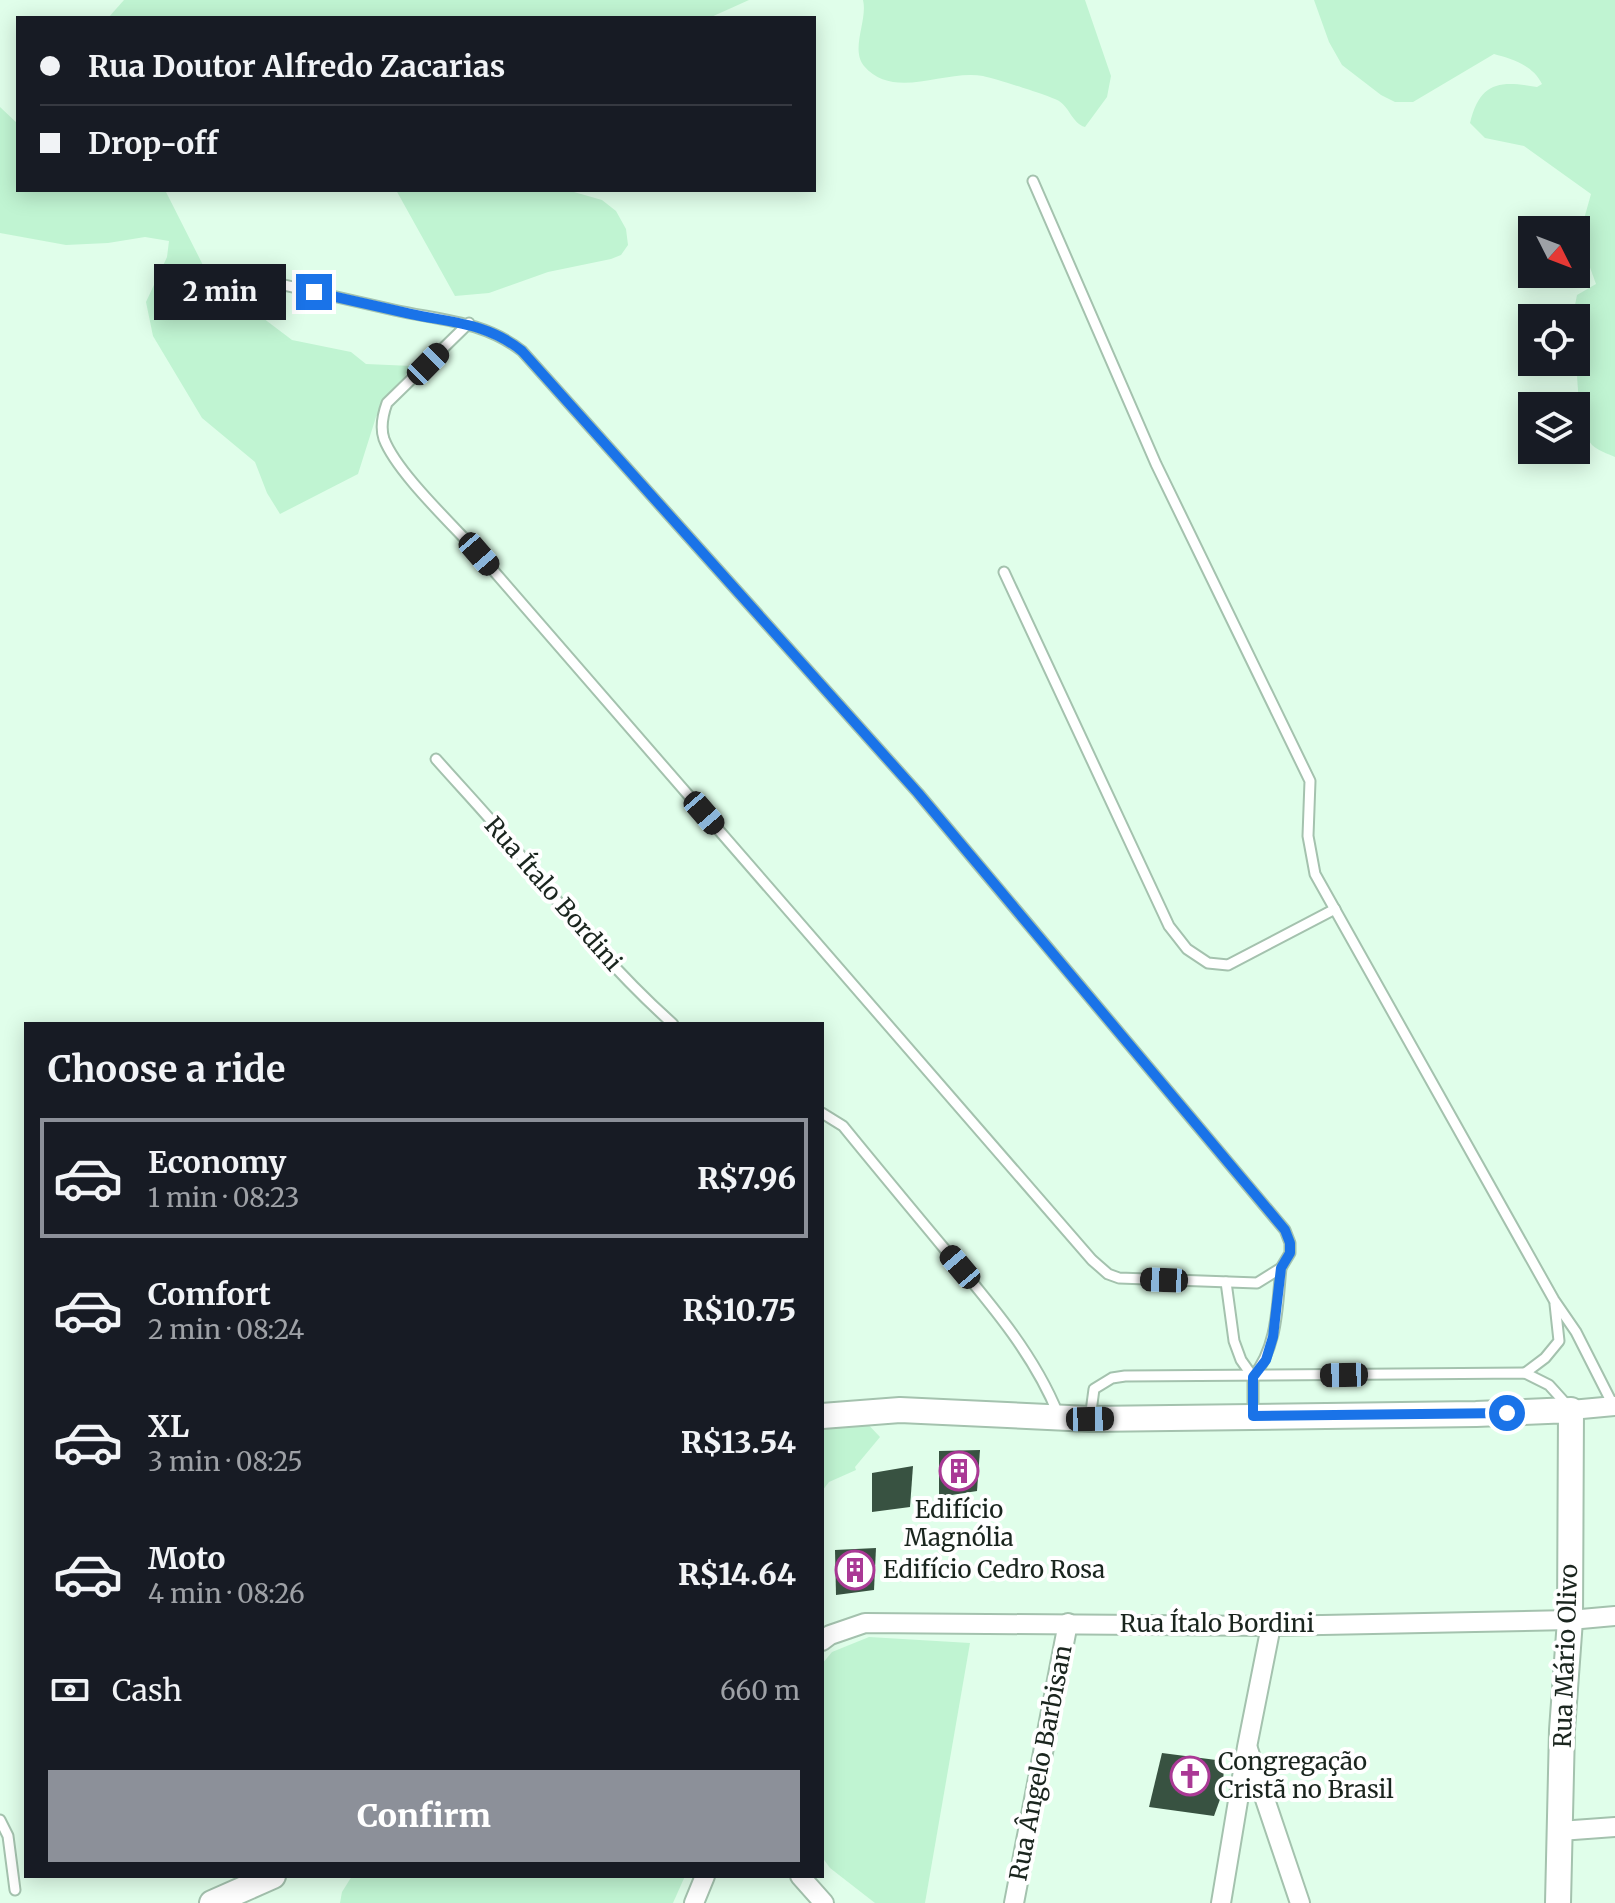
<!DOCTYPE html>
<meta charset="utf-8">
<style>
:root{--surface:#171b24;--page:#242831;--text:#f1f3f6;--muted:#9ea1a6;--line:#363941;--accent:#8c9099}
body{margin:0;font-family:Merriweather,serif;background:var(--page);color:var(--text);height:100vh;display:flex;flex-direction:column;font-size:30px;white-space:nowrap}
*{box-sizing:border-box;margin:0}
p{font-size:26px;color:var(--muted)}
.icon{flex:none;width:44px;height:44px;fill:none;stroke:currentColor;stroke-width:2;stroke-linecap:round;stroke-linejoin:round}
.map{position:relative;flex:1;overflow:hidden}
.side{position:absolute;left:24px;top:1022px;width:800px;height:856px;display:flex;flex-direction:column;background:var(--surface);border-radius:0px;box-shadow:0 4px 20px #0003}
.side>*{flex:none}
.hud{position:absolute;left:16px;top:16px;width:800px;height:176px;border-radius:0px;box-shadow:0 4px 20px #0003;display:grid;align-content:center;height:176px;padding:0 24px;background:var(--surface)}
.needle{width:52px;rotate:132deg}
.fabs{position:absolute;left:1518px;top:216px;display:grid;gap:16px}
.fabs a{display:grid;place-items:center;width:72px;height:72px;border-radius:0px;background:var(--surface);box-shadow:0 4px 20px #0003;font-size:40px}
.end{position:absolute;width:36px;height:36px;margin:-18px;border:10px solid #1a73e8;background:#fff;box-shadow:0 0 0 4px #fff}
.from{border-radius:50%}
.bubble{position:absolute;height:56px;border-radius:0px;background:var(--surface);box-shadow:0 4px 20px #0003;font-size:26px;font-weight:800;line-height:56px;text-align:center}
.car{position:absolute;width:24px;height:48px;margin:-24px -12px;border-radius:10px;box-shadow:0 0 6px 2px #0007;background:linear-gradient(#222 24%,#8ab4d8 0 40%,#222 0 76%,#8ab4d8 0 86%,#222 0)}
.hud b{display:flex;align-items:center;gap:28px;height:76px;font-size:30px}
.hud b+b{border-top:2px solid var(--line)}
.hud i{width:20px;height:20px;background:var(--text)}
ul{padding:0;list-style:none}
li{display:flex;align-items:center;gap:24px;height:120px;margin:0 16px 12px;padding:0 8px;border:4px solid transparent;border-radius:0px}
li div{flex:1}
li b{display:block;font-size:30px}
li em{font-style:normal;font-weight:800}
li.active{border-color:var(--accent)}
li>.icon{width:72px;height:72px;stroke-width:1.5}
h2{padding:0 24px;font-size:36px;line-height:96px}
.pay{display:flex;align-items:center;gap:20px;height:88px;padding:0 24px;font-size:30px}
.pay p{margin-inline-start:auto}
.button{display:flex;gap:16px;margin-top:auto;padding:16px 24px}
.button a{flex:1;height:92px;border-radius:0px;background:var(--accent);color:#fff;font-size:32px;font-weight:800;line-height:92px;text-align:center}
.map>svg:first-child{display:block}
</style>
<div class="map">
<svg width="1615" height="1903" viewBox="0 0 1615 1903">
<rect width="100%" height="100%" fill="#e0feea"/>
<!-- green -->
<g fill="#c0f4d2">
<path d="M124 0H749L709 18H108Z"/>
<path d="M863 0H1085L1111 76 1107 97 1085 127C1072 123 1070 108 1059 101 1048 95 996 79 983 76 945 69 894 101 864 66 850 49 868 20 863 0Z"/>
<path d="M1314 0H1615V457C1608 454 1597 450 1592 445 1575 426 1576 345 1576 318H1573V315L1577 295 1596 284 1579 237 1591 194 1524 146 1485 138 1470 123C1480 82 1499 80 1537 87L1542 84C1533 65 1512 59 1494 54L1413 102H1395L1381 95 1342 65 1329 42Z"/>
<path d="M0 107 18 124V190H165L209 277 292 340 351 352 366 364 412 366 376 417 358 474 280 514 267 493 255 462 202 418 153 336 146 302 167 257 169 241 145 237 108 243 66 245 0 233Z"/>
<path d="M396 190H567L602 200 616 211 626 229 628 245 621 255 611 259 548 272 489 293 455 296Z"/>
<path d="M861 1417 880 1437 855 1467 856 1470 829 1482 822 1491V1430L840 1427Z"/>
<path d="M869 1637 970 1643 925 1903H875L830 1868 822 1857V1664L832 1652Z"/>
<path d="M352 1876H685L673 1903H340L342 1892Z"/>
</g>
<!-- building -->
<g fill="#385241">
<path d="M980 1450 977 1491 939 1497V1451Z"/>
<path d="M913 1466 910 1507 872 1512V1473Z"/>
<path d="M876 1548 874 1590 836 1595 835 1550Z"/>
<path d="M1162 1753 1224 1761 1223 1791 1214 1816 1149 1807Z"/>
</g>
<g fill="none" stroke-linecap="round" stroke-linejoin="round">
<defs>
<g id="service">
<path d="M1033 181 1156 464 1310 781 1308 836 1315 874 1554 1300 1576 1332 1613 1405"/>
<path d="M231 273C285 285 340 298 394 310 439 320 484 321 522 351L918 793 1285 1230 1290 1243V1253L1281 1268 1257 1283 1119 1278 1108 1274 1092 1260 479 554C453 525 397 473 384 439 380 427 383 414 387 403L469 323"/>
<path d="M1004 572 1169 926 1187 949 1208 963 1228 965 1335 909"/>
<path d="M436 759C466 793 498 826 525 861 571 919 618 975 673 1024"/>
<path d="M822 1113 843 1126C878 1169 913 1211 948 1253 989 1302 1034 1354 1058 1414"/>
<path d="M1226 1282 1234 1341 1241 1360 1253 1377V1416"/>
<path d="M1525 1373 1545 1358 1559 1341 1555 1304"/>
<path d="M1253 1377C1278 1346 1277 1306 1281 1268"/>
<path d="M1090 1419 1094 1389 1112 1378 1125 1376 1525 1373 1549 1385 1568 1406"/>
<path d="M0 1820 8 1836 15 1890"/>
</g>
<g id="minor">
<path d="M1571 1410 1615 1406"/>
<path d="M822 1641 830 1635 865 1623 1271 1626 1570 1620 1615 1616"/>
<path d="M1248 1749 1300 1903"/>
<path d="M1560 1831 1615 1827"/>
<path d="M800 1876 824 1903"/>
<path d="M694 1903 705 1876"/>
<path d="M1014 1903 1068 1623"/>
<path d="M1221 1903 1247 1747 1271 1626"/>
</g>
<g id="tertiary">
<path d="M822 1416 900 1410 1090 1419 1476 1414 1571 1410 1570 1620 1562 1730 1558 1903"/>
<path d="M212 1903 273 1876"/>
</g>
</defs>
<!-- service casing -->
<use href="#service" stroke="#a4c2ae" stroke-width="13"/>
<!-- minor casing -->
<use href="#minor" stroke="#a4c2ae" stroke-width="22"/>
<!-- tertiary casing -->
<use href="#tertiary" stroke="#a4c2ae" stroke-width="28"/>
<!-- service -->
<use href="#service" stroke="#fff" stroke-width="9"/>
<!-- minor -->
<use href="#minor" stroke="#fff" stroke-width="18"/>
<!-- tertiary -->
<use href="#tertiary" stroke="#fff" stroke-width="24"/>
</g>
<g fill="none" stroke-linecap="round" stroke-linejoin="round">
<!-- route -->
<path stroke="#1a73e8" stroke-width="10" d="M314 292C346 299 379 307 411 314 453 323 487 323 522 351L918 793 1285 1230 1290 1243V1253L1281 1268 1273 1337 1266 1360 1253 1377V1416L1507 1413"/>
</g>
<!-- icons -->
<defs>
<symbol id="building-ring" viewBox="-11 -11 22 22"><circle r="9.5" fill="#fff" stroke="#aa3995" stroke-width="1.5"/><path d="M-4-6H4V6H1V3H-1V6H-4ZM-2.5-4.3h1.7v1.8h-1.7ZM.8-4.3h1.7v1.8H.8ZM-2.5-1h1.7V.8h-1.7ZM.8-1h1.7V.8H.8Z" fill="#aa3995"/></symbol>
<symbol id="church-ring" viewBox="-11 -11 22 22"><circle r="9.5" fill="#fff" stroke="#aa3995" stroke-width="1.5"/><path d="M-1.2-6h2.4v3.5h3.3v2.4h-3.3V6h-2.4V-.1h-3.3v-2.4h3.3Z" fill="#aa3995"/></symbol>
</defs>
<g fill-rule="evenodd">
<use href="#building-ring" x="937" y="1449" width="44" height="44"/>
<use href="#building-ring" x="833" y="1548" width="44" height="44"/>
<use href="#church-ring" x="1168" y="1754" width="44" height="44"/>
</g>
<g text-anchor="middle" stroke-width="8" stroke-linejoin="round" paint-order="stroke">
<!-- street labels -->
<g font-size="24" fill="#1a251e" stroke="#fff">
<text transform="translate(553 894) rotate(49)" y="8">Rua Ítalo Bordini</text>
<text x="1217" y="1632">Rua Ítalo Bordini</text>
<text transform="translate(1566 1656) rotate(-88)" y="8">Rua Mário Olivo</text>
<text transform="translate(1041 1763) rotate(-79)" y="8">Rua Ângelo Barbisan</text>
</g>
<!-- poi labels -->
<g font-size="24" fill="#1a251e" stroke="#fff" text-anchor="start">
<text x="959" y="1518" text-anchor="middle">Edifício<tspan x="959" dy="28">Magnólia</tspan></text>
<text x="883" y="1578">Edifício Cedro Rosa</text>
<text x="1218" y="1770">Congregação<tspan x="1218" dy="28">Cristã no Brasil</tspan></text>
</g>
</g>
</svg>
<div class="fabs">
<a><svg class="needle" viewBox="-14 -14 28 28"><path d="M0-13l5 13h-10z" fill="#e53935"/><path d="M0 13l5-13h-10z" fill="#9ea1a6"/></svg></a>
<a><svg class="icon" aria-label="locate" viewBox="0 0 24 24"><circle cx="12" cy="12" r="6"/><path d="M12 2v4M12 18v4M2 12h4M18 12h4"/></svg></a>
<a><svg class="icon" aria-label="layers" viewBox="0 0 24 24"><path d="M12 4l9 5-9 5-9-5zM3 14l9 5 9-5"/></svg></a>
</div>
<i class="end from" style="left:1507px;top:1413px"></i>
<i class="end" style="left:314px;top:292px"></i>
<div class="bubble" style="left:154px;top:264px;width:132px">2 min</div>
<i class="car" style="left:428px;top:364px;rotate:45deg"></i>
<i class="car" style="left:479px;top:554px;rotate:139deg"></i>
<i class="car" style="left:704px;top:813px;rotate:139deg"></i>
<i class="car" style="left:960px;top:1267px;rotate:320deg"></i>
<i class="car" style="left:1164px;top:1280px;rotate:272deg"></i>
<i class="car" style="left:1344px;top:1375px;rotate:269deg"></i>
<i class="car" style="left:1090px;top:1419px;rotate:89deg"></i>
<div class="hud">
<b><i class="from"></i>Rua Doutor Alfredo Zacarias</b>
<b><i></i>Drop-off</b>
</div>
<section class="side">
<h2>Choose a ride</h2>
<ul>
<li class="active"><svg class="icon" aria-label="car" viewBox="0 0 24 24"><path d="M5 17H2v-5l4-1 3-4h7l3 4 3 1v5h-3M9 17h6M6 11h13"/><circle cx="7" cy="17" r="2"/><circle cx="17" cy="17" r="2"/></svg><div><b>Economy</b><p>1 min · 08:23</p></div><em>R$7.96</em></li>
<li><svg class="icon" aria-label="car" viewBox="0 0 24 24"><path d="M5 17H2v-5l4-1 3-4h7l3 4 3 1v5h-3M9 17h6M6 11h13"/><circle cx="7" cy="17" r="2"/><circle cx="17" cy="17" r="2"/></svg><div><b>Comfort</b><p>2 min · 08:24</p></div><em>R$10.75</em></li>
<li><svg class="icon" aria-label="car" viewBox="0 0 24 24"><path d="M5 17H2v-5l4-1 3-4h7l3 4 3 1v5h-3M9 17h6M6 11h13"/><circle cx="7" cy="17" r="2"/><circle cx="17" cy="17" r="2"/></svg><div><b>XL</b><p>3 min · 08:25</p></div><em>R$13.54</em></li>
<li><svg class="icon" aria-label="car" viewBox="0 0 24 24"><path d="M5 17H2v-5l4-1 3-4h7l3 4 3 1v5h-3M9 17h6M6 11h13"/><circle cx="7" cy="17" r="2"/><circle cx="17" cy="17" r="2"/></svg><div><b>Moto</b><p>4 min · 08:26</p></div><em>R$14.64</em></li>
</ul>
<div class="pay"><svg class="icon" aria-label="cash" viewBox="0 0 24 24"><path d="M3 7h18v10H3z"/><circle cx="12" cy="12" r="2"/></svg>Cash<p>660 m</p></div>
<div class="button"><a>Confirm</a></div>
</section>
</div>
